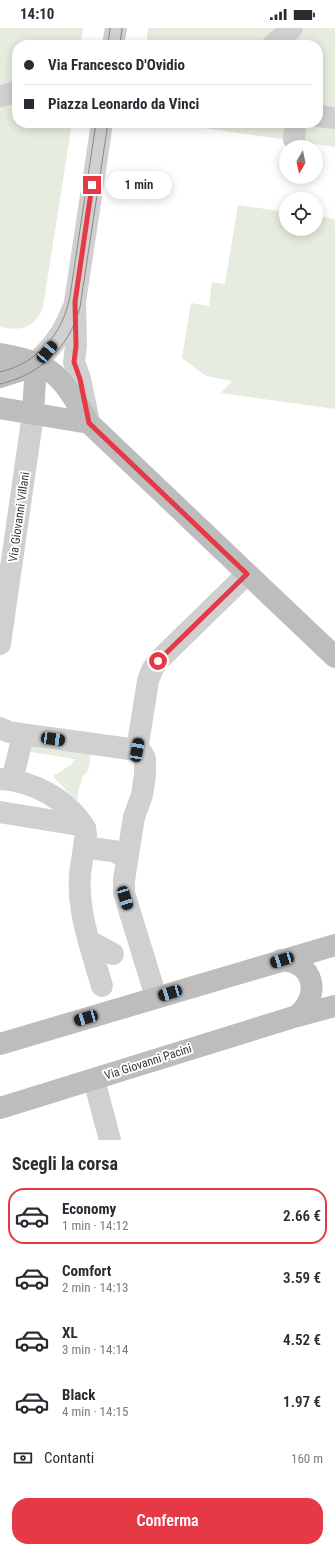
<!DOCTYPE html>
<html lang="it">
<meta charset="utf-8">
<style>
:root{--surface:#fff;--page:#f2f2f3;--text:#2b2b33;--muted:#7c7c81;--line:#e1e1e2;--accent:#e63946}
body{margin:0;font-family:"Roboto Condensed",sans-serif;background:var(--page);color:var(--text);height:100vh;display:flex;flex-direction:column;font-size:15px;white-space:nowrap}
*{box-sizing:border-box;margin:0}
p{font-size:13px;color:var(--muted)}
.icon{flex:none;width:22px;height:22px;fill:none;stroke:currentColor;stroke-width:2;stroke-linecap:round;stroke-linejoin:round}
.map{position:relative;height:1112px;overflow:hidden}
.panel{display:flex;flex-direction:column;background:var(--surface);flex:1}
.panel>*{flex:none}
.guide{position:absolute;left:12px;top:12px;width:311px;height:88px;border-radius:16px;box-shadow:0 2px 10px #0003;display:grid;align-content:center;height:88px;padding:0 12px;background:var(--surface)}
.needle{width:26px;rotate:189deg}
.fabs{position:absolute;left:279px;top:112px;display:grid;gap:8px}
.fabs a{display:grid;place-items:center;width:44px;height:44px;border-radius:50%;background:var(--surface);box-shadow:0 2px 10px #0003;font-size:20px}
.end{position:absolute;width:18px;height:18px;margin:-9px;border:5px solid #e63946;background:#fff;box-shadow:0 0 0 2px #fff}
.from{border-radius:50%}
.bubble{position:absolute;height:28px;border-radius:14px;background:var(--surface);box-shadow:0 2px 10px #0003;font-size:13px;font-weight:600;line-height:28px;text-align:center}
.car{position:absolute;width:12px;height:24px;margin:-12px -6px;border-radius:5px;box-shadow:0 0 3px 1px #0007;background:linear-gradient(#222 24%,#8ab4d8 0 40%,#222 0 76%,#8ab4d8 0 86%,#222 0)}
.guide b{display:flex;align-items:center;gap:14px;height:38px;font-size:15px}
.guide b+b{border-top:1px solid var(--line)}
.guide i{width:10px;height:10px;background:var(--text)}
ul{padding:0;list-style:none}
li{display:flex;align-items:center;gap:12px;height:56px;margin:0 8px 6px;padding:0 4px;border:2px solid transparent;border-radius:16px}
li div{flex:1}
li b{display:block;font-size:15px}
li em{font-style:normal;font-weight:600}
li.active{border-color:var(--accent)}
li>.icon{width:36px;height:36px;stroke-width:1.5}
h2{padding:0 12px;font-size:18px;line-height:48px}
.pay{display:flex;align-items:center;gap:10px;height:44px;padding:0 12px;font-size:15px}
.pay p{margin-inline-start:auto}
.action{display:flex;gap:8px;margin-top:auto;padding:8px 12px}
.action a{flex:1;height:46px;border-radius:16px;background:var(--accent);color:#fff;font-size:16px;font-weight:600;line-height:46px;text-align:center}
.status{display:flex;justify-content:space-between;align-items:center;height:28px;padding:0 20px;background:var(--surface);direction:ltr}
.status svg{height:11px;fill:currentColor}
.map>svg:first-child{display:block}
</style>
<div class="status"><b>14:10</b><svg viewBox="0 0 49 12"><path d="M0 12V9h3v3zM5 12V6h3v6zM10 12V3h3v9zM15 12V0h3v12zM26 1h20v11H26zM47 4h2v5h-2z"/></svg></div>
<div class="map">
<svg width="335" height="1112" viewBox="0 0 335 1112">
<rect width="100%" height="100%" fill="#fff"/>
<!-- green -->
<g fill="#e6ecdf">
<path d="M0 0H83L80 17H17V95H72L43 279C34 301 22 303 0 299Z"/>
<path d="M148 0H335V119L169 95H318V17H146Z"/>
<path d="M238 177 286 184V201H316V188L335 191V381L221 365 232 353 206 348 182 330 191 275 209 278 212 254 225 256Z"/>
<path d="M31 717 91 726 88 743 83 748 78 763V771L75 772 53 748 71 737 75 731 30 724Z"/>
</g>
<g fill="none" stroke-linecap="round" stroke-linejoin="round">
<!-- street -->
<g stroke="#d0d0d0" stroke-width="22">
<path d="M113 17 116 0"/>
<path d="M273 17 292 0"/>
<path d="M0 68 17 64"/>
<path d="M318 88 335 90"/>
<path d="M294 111 296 95"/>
<path d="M36 334C53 319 64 304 72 282"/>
<path d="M89 394 80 351 74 334 76 318 75 274 102 95"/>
<path d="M0 616 33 386"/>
<path d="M0 700 9 704 22 706 137 722 142 725 145 731V747L142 767 134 789 124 852V865L156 969"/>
<path d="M137 722 148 653 152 642 158 633 247 546"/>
<path d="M0 751C33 753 67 771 85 800"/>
<path d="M12 752 21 716"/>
<path d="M0 784 79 797 85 800 86 806 84 819 119 824V826"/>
<path d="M84 819C83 828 81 837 80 846 77 884 92 923 102 958"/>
<path d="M89 913 113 926"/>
<path d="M94 1052 110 1112"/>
</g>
<!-- secondary -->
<g stroke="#bdbdbd" stroke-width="22">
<path d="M0 326C55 335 62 350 89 395L335 629"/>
<path d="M0 349 19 343 36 334"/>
<path d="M0 380 89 395"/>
<path d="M33 386 36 334"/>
<path d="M281 932C315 934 321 968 297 988"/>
<path d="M0 1016 335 917"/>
<path d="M0 1080 297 988 335 978"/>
</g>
<!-- tram -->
<g stroke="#888" stroke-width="1">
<path d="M108 17 110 0"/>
<path d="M120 17 122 0"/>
<path d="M0 344C38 335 63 306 70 268L96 95"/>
<path d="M0 356C40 347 70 319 80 279L108 95"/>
</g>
</g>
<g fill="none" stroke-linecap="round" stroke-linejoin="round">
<!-- route -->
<path stroke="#e63946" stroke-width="5" d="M92 157 75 274 76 318 74 334 80 351 89 395 247 546 158 633"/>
</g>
<g text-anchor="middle" stroke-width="4" stroke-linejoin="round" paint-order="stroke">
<!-- street labels -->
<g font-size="12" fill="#333" stroke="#fff">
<text transform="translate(19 489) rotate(-82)" y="4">Via Giovanni Villani</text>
<text transform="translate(148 1034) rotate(-18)" y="4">Via Giovanni Pacini</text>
</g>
</g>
</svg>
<div class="fabs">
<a><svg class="needle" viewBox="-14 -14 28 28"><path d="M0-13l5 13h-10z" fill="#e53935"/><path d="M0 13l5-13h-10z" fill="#7c7c81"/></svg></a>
<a><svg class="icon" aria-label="locate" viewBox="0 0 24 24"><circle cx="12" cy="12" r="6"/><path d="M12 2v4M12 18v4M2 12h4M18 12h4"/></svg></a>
</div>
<i class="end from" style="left:158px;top:633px"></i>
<i class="end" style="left:92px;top:157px"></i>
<div class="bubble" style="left:106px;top:143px;width:66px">1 min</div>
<i class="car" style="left:47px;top:324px;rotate:40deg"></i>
<i class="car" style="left:53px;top:711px;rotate:98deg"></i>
<i class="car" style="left:137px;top:722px;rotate:10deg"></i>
<i class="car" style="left:125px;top:870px;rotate:163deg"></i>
<i class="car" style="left:282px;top:932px;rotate:253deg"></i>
<i class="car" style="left:170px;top:965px;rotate:253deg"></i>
<i class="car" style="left:86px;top:990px;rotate:254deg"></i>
<div class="guide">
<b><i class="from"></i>Via Francesco D'Ovidio</b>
<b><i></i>Piazza Leonardo da Vinci</b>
</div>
</div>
<section class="panel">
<h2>Scegli la corsa</h2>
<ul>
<li class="active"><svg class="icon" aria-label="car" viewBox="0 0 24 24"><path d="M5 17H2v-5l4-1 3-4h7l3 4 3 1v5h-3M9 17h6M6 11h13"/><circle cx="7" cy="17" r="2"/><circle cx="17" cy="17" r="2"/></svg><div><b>Economy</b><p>1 min · 14:12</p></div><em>2.66 €</em></li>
<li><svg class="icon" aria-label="car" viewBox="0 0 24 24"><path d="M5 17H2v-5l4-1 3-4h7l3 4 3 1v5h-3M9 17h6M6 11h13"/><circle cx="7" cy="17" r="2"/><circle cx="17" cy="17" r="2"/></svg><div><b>Comfort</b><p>2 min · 14:13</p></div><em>3.59 €</em></li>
<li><svg class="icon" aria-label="car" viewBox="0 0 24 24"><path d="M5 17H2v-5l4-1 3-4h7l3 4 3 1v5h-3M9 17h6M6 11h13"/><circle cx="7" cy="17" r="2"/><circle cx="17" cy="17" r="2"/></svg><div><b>XL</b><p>3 min · 14:14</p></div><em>4.52 €</em></li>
<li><svg class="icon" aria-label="car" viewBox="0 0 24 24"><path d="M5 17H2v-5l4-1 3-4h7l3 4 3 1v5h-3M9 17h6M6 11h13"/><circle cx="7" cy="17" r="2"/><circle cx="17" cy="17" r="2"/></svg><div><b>Black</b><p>4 min · 14:15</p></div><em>1.97 €</em></li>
</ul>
<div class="pay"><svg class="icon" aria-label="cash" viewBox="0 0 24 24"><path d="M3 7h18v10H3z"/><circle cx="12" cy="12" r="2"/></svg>Contanti<p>160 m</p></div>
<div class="action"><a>Conferma</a></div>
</section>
